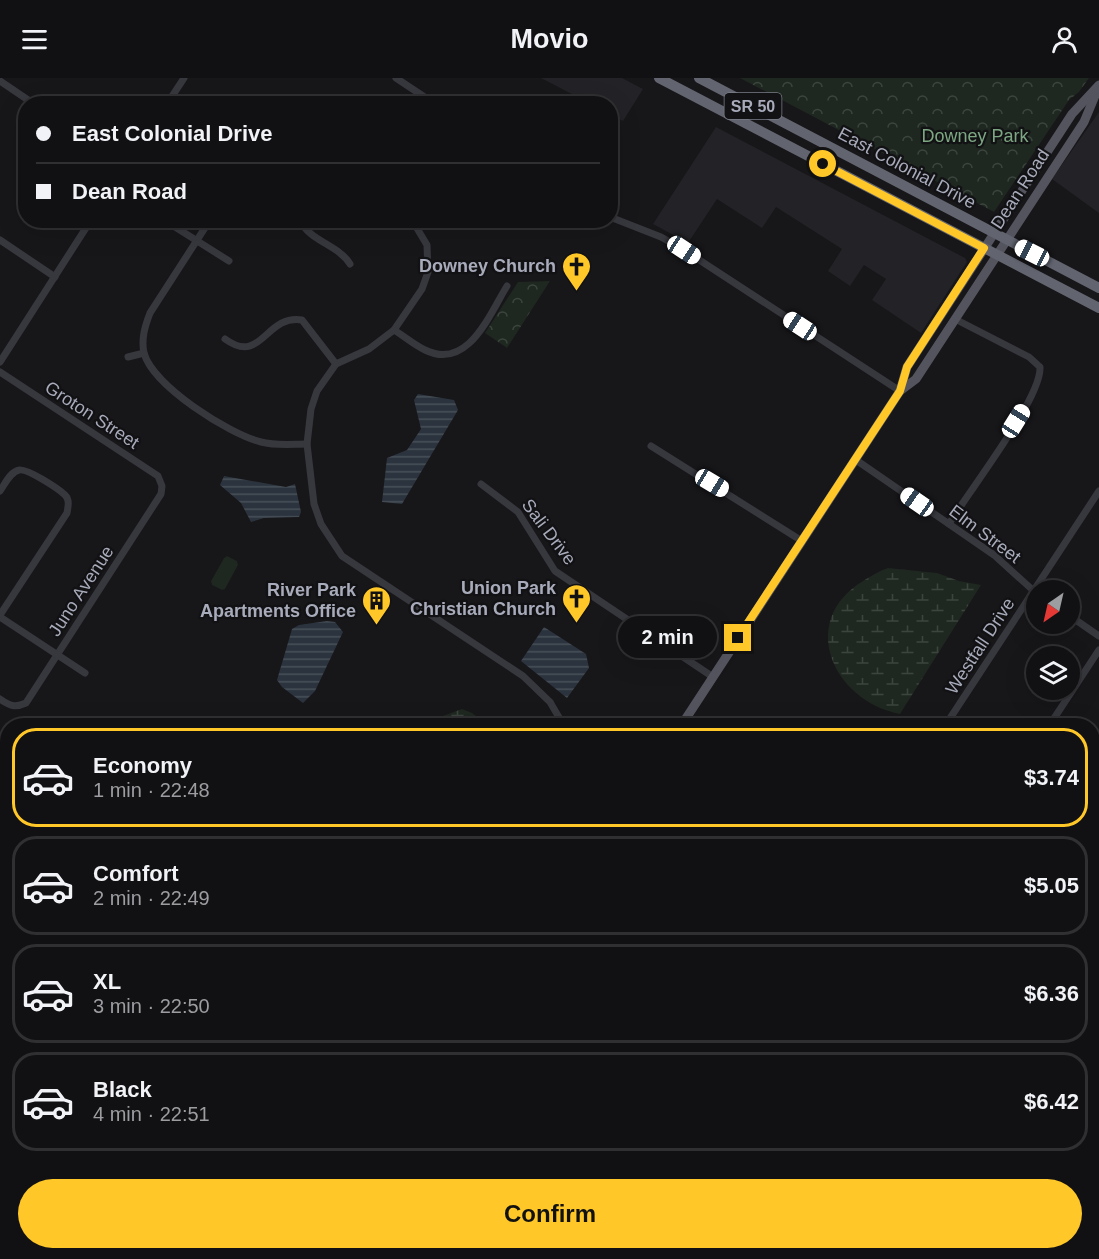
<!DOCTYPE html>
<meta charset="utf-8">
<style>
:root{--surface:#111013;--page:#1e1e21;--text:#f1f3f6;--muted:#9c9da0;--line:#303033;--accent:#ffc828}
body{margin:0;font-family:Helvetica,sans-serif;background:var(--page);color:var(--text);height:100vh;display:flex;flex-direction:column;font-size:22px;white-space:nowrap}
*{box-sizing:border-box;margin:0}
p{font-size:20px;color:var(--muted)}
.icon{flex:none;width:33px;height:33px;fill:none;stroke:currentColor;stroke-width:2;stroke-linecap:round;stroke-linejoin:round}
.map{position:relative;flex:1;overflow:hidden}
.side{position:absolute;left:0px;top:640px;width:1100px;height:542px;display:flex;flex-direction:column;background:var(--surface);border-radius:24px 24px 0 0;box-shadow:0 6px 24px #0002,0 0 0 2px var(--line)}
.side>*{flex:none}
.banner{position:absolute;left:18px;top:18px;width:600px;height:132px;border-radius:24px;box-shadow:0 6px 24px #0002,0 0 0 2px var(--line);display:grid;align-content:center;height:132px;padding:0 18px;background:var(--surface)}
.needle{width:39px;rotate:214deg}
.fabs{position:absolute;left:1026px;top:502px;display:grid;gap:12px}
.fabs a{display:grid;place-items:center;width:54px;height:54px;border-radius:50%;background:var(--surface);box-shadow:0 6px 24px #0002,0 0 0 2px var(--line);font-size:30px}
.end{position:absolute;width:27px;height:27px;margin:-14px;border:8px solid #ffc828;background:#111;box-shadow:0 0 0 3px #111}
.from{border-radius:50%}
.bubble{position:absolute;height:42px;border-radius:21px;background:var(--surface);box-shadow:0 6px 24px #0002,0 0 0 2px var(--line);font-size:20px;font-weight:700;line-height:42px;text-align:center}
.car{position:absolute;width:18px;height:36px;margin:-18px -9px;border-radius:8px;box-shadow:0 0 4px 2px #0007;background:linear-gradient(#fff 24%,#345 0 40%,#fff 0 76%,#345 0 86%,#fff 0)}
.banner b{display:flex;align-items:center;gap:21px;height:57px;font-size:22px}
.banner b+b{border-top:2px solid var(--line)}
.banner i{width:15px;height:15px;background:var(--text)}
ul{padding:10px 0 0;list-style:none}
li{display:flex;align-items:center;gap:18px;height:99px;margin:0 12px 9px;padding:0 6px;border:3px solid var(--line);border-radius:24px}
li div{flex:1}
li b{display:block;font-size:22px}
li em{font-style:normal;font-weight:700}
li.selected{border-color:var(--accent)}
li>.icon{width:54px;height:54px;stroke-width:1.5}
.cta{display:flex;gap:12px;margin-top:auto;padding:12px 18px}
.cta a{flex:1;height:69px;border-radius:36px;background:var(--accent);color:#111;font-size:24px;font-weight:700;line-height:69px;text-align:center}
header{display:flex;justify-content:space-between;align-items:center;height:78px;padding:0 18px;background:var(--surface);font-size:27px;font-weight:700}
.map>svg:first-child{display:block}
</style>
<header><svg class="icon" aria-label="menu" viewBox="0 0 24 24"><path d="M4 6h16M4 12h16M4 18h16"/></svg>Movio<svg class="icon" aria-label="person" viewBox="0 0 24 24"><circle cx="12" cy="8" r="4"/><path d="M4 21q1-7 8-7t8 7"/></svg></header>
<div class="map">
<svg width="1099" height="1181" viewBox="0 0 1099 1181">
<defs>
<pattern id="wetland-marsh" width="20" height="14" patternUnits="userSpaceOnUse" patternTransform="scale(1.5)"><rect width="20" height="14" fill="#1e2720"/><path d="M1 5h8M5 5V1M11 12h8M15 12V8" fill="none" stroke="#3c443e"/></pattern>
<pattern id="park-crowns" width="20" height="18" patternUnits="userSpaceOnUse" patternTransform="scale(1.5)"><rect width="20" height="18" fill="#1e2720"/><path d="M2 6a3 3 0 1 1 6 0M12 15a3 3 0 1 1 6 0" fill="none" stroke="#3c443e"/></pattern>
<pattern id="water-rules" width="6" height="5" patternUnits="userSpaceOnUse" patternTransform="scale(1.5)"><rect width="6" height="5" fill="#2b343e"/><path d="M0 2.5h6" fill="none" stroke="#474f58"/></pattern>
</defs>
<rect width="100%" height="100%" fill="#171619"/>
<!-- built -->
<g fill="#232226">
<path d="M541 0H622L643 11 623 43 611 37 610 26 589 25Z"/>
<path d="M1099 34V135L1052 101Z"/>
<path d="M716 49 965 180 967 184 921 255 872 222 886 201 864 187 850 208 828 193 842 171 776 129 762 150 717 121 688 165 653 146Z"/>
</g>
<!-- wetland -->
<g fill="url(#wetland-marsh)">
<path d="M888 490 937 495 959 503 981 507 900 636C833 623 797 543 863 503 871 498 879 493 888 490Z"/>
<path d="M462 631 472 635 489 648H429L440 639Z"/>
<path d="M65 1175V1174L309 1175 305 1181H65Z"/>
</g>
<!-- park -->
<g fill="url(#park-crowns)">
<path d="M740 0H1089L1079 14 1069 22 994 134Z"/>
<path d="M550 203 507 270 485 255 518 204Z"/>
<path d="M0 669 8 672V829L0 833Z"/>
<path d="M1099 877V1168L1087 1181H998L988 1178 976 1181H615L579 1175 1092 1174V881Z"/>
</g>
<!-- pitch -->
<path fill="#1e2720" d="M227 478 237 483 238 487 225 511 222 512 212 507 211 503 224 480Z"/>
<!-- water -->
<g fill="url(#water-rules)">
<path d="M418 316 454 322 458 332 402 426 382 424 387 380 407 372 421 351 414 322Z"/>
<path d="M224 398 286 409 295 406 301 434 299 439 264 440 251 444 241 425 220 407Z"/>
<path d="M327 543 335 544 343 554 315 613 303 625 282 609 277 602 292 551 299 547Z"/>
<path d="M544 549 586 576 589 590 567 620 521 583Z"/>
<path d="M0 696 7 698V748L0 747Z"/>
<path d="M1099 898V952L1092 955V901Z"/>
<path d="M442 1175 535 1174V1175L533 1181H453Z"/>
</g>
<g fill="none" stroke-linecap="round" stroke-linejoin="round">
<!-- minor -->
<g stroke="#37383e" stroke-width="7">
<path d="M396 0 435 26"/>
<path d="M0 3 34 26"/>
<path d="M167 26 184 0"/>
<path d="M610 139 661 159 684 172 900 313"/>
<path d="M164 142 229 183"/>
<path d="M210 142 150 235C145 248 141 261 144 275 153 308 229 356 261 364 276 368 292 366 307 366"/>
<path d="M300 142C309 163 339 167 350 186"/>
<path d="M412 142 427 167 428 194 422 211 394 252 369 271 336 286 317 313 311 331 307 366 314 426 321 446 342 478 523 598 550 624 564 648"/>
<path d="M0 162 55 199"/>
<path d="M394 252C404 258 414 267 425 272 468 293 489 237 507 208"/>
<path d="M225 261C262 288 265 236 302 242L336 286"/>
<path d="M128 279 144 275"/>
<path d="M0 284 91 142"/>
<path d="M0 294 158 398 162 408 161 416 26 625C15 630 10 628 0 621"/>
<path d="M651 368 802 463"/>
<path d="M856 382 994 477 1036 515"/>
<path d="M481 406 518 434 555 493 713 599"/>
<path d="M0 413C5 406 10 394 19 392 27 390 59 411 65 417 70 422 68 429 67 435L0 537"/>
<path d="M949 446C968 414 1042 320 1040 289L1029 279 955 241"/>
<path d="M1070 538 1099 558"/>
<path d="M0 539 85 595"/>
<path d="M945 648 1099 413"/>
<path d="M1049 648 1099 572"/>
<path d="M0 680 8 682"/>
<path d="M0 913 8 915"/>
<path d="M0 1114 8 1119"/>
<path d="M345 1174 355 1181"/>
<path d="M44 1181 47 1174"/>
</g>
<!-- major -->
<g stroke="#53545e" stroke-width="9">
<path d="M900 313 916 301 1084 44 1097 13"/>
<path d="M681 648 900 313 907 289 1072 36 1099 7"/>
<path d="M322 1181 326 1174"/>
<path d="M339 1181 343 1174"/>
</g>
<!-- highway -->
<g stroke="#626570" stroke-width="10">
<path d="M659 0 1099 230"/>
<path d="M699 0 1099 210"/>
</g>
</g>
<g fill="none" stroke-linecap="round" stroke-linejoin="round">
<!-- route -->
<path stroke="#ffc828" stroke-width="8" d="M738 560 900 313 907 289 984 170 823 86"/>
</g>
<!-- icons -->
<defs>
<symbol id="church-pin" viewBox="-11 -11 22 30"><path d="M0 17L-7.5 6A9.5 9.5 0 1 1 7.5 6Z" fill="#ffc828" stroke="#121114"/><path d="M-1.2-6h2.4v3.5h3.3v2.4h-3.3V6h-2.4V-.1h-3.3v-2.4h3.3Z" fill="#111"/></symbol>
<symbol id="building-pin" viewBox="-11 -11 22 30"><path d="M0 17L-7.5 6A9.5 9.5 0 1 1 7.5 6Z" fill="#ffc828" stroke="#121114"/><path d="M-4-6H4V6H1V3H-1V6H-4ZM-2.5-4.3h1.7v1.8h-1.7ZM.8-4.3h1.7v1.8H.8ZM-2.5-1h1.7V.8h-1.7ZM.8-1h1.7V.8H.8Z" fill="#111"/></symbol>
</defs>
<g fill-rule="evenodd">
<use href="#church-pin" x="560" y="172" width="33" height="45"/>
<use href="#church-pin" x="560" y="504" width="33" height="45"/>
<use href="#building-pin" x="360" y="506" width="33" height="45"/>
</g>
<g text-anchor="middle" stroke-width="4.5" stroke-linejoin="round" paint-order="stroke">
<!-- shield labels -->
<rect fill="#121114" stroke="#7a7d88" stroke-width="1.5" x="724.5" y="15" width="57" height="26" rx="4.5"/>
<g font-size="16" font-weight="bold" fill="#a7abba">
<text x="753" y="34">SR 50</text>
</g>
<!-- park labels -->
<g font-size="18" fill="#7ca782" stroke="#121114">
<text x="975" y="64">Downey Park</text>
</g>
<!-- street labels -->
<g font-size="18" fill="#a7abba" stroke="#121114">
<text transform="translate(907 90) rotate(28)" y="6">East Colonial Drive</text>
<text transform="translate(1020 111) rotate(-57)" y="6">Dean Road</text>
<text transform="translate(92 337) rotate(33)" y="6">Groton Street</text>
<text transform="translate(549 454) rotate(53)" y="6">Sali Drive</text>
<text transform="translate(985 456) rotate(37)" y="6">Elm Street</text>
<text transform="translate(81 513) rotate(-57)" y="6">Juno Avenue</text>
<text transform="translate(980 568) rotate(-57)" y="6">Westfall Drive</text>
</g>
<!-- poi labels -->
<g font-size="18" font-weight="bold" fill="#a7abba" stroke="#121114" text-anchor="end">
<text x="556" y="194">Downey Church</text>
<text x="556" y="516">Union Park<tspan x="556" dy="21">Christian Church</tspan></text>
<text x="356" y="518">River Park<tspan x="356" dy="21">Apartments Office</tspan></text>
</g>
</g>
</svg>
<div class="fabs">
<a><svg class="needle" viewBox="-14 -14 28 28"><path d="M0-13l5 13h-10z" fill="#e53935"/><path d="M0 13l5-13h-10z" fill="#9c9da0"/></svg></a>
<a><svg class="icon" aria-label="layers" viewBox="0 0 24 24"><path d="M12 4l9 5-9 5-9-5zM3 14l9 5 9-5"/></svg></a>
</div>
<i class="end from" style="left:823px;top:86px"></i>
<i class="end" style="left:738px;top:560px"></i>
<div class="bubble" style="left:618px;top:538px;width:99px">2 min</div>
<i class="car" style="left:684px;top:172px;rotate:123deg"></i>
<i class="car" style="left:1032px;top:175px;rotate:297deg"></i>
<i class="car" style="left:800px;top:248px;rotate:303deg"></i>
<i class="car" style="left:1016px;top:343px;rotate:32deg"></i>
<i class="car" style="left:712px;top:405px;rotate:121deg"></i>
<i class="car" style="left:917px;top:424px;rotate:305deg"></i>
<div class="banner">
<b><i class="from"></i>East Colonial Drive</b>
<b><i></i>Dean Road</b>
</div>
<section class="side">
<ul>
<li class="selected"><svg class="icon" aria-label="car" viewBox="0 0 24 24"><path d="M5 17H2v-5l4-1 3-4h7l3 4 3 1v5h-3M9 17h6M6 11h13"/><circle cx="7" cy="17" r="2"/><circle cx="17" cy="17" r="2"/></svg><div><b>Economy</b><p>1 min · 22:48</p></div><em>$3.74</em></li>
<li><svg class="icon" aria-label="car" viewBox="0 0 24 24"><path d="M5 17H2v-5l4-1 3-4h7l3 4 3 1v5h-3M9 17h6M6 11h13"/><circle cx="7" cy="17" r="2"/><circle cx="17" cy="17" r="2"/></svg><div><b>Comfort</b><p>2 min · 22:49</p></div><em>$5.05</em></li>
<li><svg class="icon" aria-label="car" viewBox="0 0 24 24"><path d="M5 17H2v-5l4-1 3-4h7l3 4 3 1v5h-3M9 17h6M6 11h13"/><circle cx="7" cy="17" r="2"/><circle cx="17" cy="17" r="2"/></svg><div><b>XL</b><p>3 min · 22:50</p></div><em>$6.36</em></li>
<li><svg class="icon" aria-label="car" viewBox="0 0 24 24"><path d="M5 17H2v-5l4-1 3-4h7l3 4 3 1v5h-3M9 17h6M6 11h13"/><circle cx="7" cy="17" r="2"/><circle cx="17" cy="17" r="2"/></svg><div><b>Black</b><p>4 min · 22:51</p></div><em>$6.42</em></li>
</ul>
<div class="cta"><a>Confirm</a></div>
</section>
</div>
